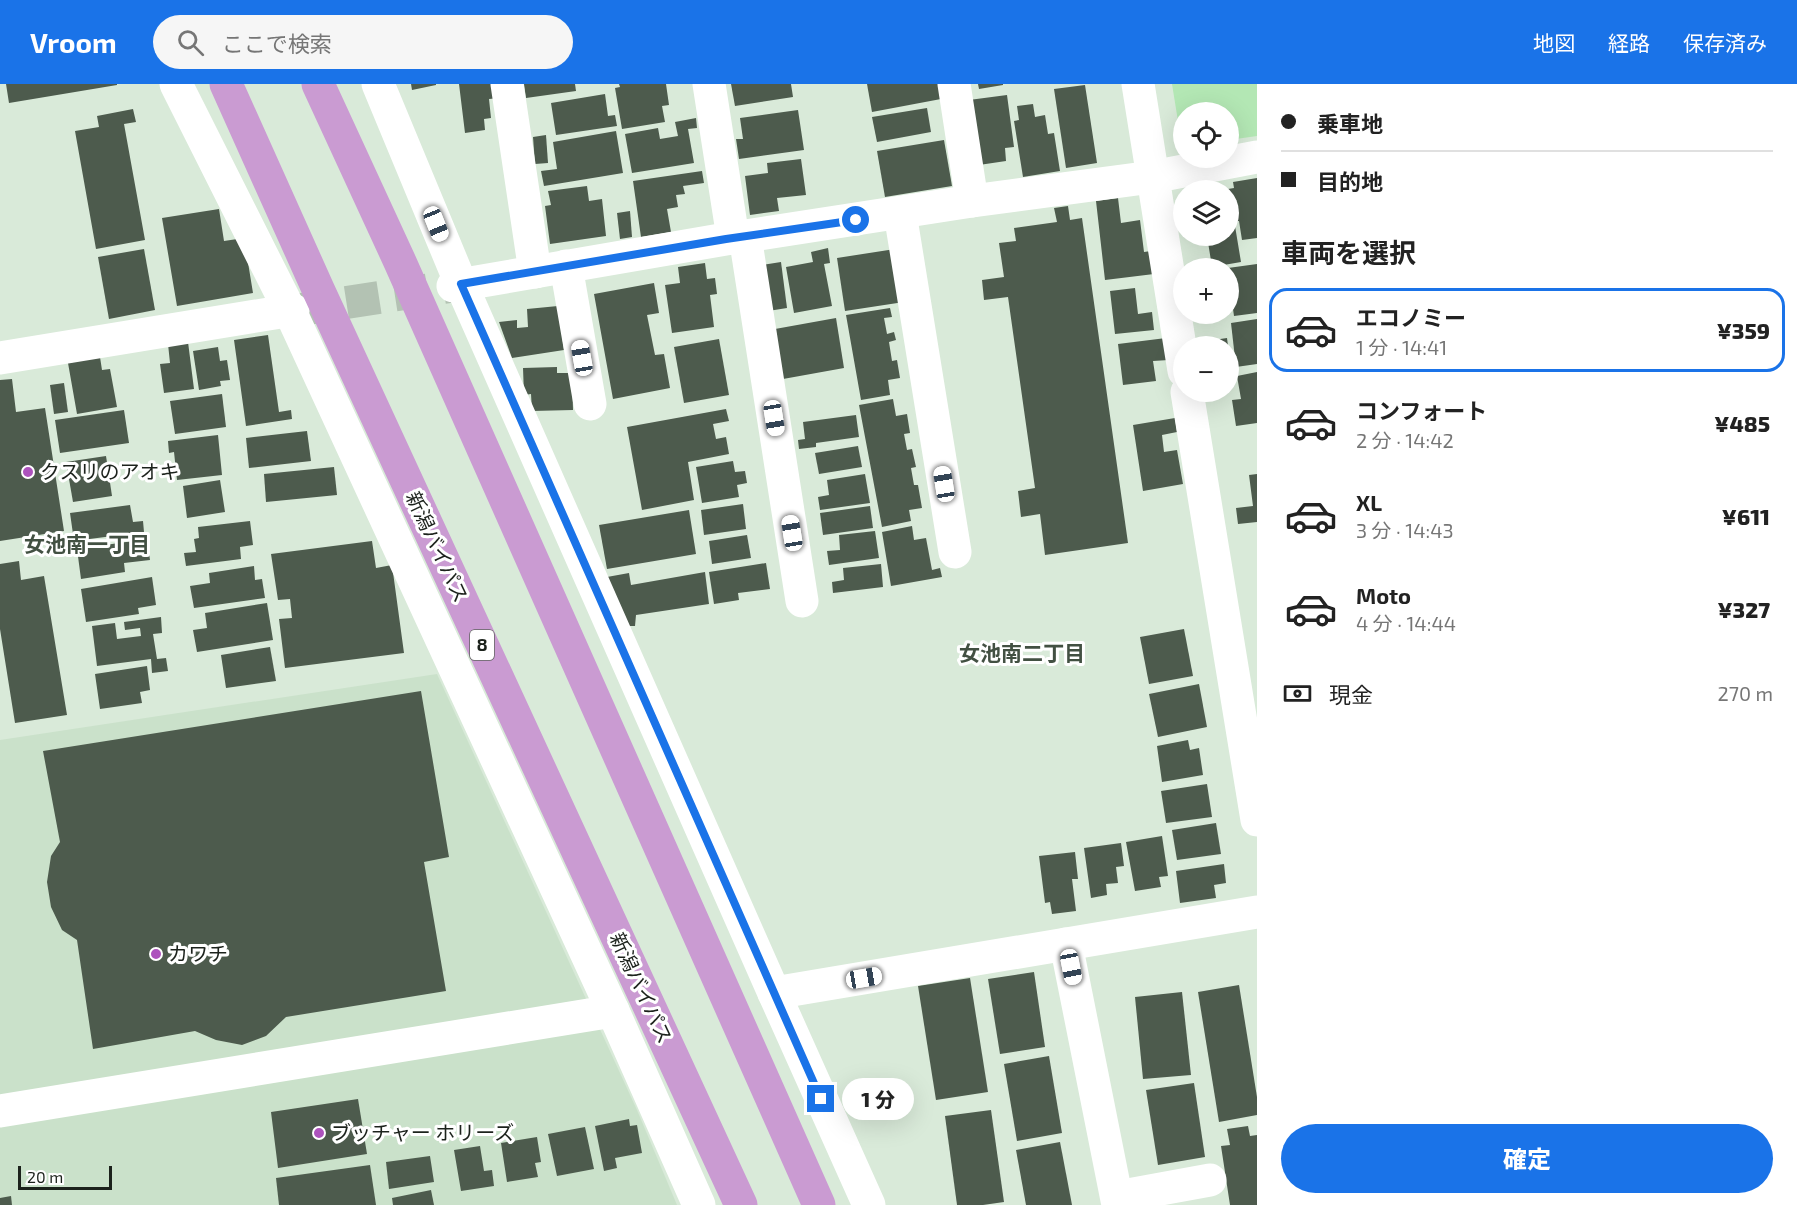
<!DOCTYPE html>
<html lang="ja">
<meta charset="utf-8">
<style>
:root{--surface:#fff;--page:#f6f6f6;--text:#222;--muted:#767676;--line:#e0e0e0;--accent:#1a73e8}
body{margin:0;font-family:"Exo 2","Noto Sans JP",sans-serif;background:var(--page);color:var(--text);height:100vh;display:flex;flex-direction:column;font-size:22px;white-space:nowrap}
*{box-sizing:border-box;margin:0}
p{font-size:20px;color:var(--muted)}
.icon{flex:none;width:33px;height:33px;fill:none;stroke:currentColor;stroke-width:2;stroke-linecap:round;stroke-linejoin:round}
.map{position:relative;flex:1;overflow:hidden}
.panel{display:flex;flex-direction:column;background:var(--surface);width:540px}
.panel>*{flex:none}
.hud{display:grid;align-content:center;height:132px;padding:0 24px;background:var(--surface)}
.controls{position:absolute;left:1173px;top:18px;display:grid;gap:12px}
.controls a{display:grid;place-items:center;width:66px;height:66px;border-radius:50%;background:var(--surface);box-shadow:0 6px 24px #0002;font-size:30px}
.scale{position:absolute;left:18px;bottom:15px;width:94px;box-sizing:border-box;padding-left:6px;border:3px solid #1c221c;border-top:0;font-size:16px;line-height:21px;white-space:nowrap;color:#1c221c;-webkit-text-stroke:4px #fff;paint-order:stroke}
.end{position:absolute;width:27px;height:27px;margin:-14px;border:8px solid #1a73e8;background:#fff;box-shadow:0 0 0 3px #fff}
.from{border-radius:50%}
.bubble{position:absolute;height:42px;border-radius:21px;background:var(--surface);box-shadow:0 6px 24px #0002;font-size:20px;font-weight:800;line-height:42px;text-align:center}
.car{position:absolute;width:18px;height:36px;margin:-18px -9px;border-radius:8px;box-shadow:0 0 4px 2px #0007;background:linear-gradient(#fff 24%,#345 0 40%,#fff 0 76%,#345 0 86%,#fff 0)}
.hud b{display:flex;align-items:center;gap:21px;height:57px;font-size:22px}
.hud b+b{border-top:2px solid var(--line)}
.hud i{width:15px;height:15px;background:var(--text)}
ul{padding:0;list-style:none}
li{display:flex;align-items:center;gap:18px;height:84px;margin:0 12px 9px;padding:0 12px;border:3px solid transparent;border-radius:18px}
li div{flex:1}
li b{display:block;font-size:22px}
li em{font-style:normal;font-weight:800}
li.active{border-color:var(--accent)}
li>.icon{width:54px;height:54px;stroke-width:1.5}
h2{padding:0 24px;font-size:27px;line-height:72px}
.pay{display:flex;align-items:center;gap:15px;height:66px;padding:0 24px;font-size:22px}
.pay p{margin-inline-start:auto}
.primary-button{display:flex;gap:12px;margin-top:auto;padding:12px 24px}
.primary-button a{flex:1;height:69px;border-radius:36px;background:var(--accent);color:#fff;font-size:24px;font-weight:800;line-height:69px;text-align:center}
header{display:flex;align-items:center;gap:36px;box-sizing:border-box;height:84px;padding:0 30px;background:var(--accent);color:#fff}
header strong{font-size:28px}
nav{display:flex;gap:33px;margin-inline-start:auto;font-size:21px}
.search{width:420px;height:54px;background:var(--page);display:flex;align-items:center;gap:15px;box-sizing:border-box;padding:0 21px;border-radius:33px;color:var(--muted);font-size:22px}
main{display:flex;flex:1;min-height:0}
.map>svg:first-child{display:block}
</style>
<header>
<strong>Vroom</strong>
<div class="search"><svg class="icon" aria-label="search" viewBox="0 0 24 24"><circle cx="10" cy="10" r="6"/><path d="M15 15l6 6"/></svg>ここで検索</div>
<nav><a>地図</a><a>経路</a><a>保存済み</a></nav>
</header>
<main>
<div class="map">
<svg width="1257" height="1121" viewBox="0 0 1257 1121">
<rect width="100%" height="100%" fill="#d9ead9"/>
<!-- built -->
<path fill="#cae1ca" d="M437 590 637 1026 677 1121H0V656Z"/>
<!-- green -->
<path fill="#b3e7b4" d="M1172 0H1257V52L1229 56 1228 28H1184L1182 62Z"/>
<!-- building -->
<g fill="#4d5b4d">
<path d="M6 0H117V1L9 19Z"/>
<path d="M411 0H436V1L412 6Z"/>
<path d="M459 0H498L500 14 489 15 491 34 484 35 485 46 465 49Z"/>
<path d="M524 0H575L576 7 526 14Z"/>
<path d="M619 0H666L669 21 662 22 665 38 622 45 615 4 620 3Z"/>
<path d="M731 0H791L793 13 735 22Z"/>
<path d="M867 0H939L941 15 872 28Z"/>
<path d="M978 0H1003V1L979 5Z"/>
<path d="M1085 1 1097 79 1066 84 1054 5Z"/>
<path d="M605 10 608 32 615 31 617 42 556 51 551 19Z"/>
<path d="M1007 11 1014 63 1005 64 1006 77 979 81 969 16Z"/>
<path d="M1033 20 1035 33 1045 31 1048 50 1054 49 1060 87 1023 93 1014 37 1019 36 1017 22Z"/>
<path d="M927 24 931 48 877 58 872 33Z"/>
<path d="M133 25 136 38 124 40 145 156 96 165 75 47 99 43 97 32Z"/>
<path d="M798 26 804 66 739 75 736 55H743L740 34Z"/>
<path d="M696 34 697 44 688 45 694 79 632 89 625 50 658 44 660 55 678 52 675 38Z"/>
<path d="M616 47 623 89 544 102 541 87 557 85 553 58Z"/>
<path d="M546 51 548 79 535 80 533 53Z"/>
<path d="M944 56 952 102 885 113 877 67Z"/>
<path d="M801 75 806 111 777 114 779 127 750 131 745 92 768 89 767 79Z"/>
<path d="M702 87 704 99 683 102 685 110 676 111 678 123 667 125 671 148 641 153 633 97Z"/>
<path d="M1257 94V154L1242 156 1239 137 1228 138V105L1234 104 1233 98Z"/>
<path d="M587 102 589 117 602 115 606 152 550 160 545 122 551 121 548 107Z"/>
<path d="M1118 114 1121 139 1140 136 1144 168 1151 167 1154 190 1105 196 1096 117Z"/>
<path d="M1068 122 1070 136 1082 134 1128 459 1045 471 1040 430 1021 433 1018 407 1035 404 1008 213 984 216 982 196 1004 193 999 159 1016 157 1014 144 1057 138 1054 124Z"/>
<path d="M219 125 224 157 244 154 253 209 177 222 162 134Z"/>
<path d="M630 127 632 153 620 155 617 129Z"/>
<path d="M1235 142 1241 178 1212 183 1207 152H1228V143Z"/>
<path d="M828 164 830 179 824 180 832 222 794 229 786 183 813 178 811 168Z"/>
<path d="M144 165 155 226 109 235 98 173Z"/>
<path d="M895 165 904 218 845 227 837 174Z"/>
<path d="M781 178 787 224 762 228 755 182Z"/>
<path d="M705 179 707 195 715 194 717 210 710 211 714 243 672 249 665 201 680 199 678 183Z"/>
<path d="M1257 180V229L1234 232 1231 211 1228 212V184Z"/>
<path d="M654 199 659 229 647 231 655 271 664 270 670 304 613 315 594 210Z"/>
<path d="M1135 204 1138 230 1152 228 1154 246 1115 250 1110 207Z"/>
<path d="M558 222 564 266 512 274 499 238 517 236V244L528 243 527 225Z"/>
<path d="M890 224 892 233 884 234 887 250 894 248 896 256 889 258 892 277 897 276 900 294 888 296 890 311 861 316 846 231Z"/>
<path d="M836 234 844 284 783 295 775 245Z"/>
<path d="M1257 235V280L1236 283 1231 239Z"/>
<path d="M268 251 279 328 291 326 292 335 246 342 234 256Z"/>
<path d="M1166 254 1169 276 1153 277 1156 297 1123 301 1118 260Z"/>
<path d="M1227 254 1228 262H1208L1207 257Z"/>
<path d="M719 255 729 311 684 319 674 263Z"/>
<path d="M188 258 194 305 164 309 160 280 170 279 168 260Z"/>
<path d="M218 263 220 277 227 276 230 296 220 297 221 302 199 306 193 267Z"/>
<path d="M100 273 102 286 110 285 117 323 77 330 68 279Z"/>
<path d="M557 283V289H572L573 326 532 327 531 310 524 311 523 284Z"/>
<path d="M1257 288V339L1236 342 1232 316 1241 315 1237 292Z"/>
<path d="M12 295 16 328 45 324 64 447 0 457V296Z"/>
<path d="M64 299 68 328 54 330 50 301Z"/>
<path d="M222 310 226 343 175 350 170 317Z"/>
<path d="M893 315 896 332 907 330 910 349 904 350 907 366 912 365 916 383 911 384 914 401H918L922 424 909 426 911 437 882 443 859 321Z"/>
<path d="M726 325 729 337 713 340 716 355 726 353 729 370 688 378 694 416 642 426 627 343Z"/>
<path d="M124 326 129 359 60 369 55 336Z"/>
<path d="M856 331 859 353 816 359V363L799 365 798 356 805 355 803 338Z"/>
<path d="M1175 334 1177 348 1162 351 1164 368 1177 366 1183 400 1143 407 1133 341Z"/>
<path d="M307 347 311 377 249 384 246 354Z"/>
<path d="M218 351 222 391 177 396 174 368 169 369 168 357Z"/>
<path d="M858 362 862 383 819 390 815 369Z"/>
<path d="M106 372 112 412 73 418 66 378Z"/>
<path d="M733 377 735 388 745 387 747 399 737 401 739 413 702 419 696 383Z"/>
<path d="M334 383 337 411 266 418 264 390Z"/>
<path d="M865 390 870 419 820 426 818 413 829 411 827 396Z"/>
<path d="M1257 390V438L1238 440 1236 424 1253 422 1249 391Z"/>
<path d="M220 396 225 428 187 434 183 402Z"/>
<path d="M743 420 746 445 704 451 701 426Z"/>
<path d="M130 421 133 438 143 437 144 448 74 457 70 429Z"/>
<path d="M870 422 873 444 823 451 820 429Z"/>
<path d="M689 426 696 470 607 485 599 441Z"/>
<path d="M250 437 253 461 240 463 241 475 186 482 184 469 196 468 194 455 199 454 198 443Z"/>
<path d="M912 442 914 456 926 454 932 486 940 484 942 493 891 502 882 448Z"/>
<path d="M875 447 879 474 829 481 827 467 840 466 839 451Z"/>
<path d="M747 451 751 474 712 480 709 457Z"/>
<path d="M147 455 150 476 124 479 125 488 81 495 77 465Z"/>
<path d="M372 457 376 484 392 481 404 569 285 584 279 535 292 534 290 515 278 516 271 470Z"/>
<path d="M19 477 21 496 44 492 67 631 15 639 0 545V480Z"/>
<path d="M766 479 770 505 738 509 739 516 714 520 709 488Z"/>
<path d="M881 480 883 503 833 509 832 498 844 496 843 484Z"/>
<path d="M254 482 255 496 262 495 265 514 194 524 190 502 210 499 209 489Z"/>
<path d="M705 488 709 520 636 531 635 542H628L607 493 629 489 631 501Z"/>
<path d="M152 493 156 521 138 524 139 530 86 538 81 505Z"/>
<path d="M267 519 273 556 197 568 193 546 207 544 205 529Z"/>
<path d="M161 533 162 549 153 550 157 575 166 574 168 587 152 589 151 575 97 582 92 542 115 539 117 555 141 552 140 544 125 546 124 538Z"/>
<path d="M1184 545 1193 592 1149 600 1140 553Z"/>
<path d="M270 563 276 597 226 604 221 571Z"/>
<path d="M147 582 150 606 140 608 142 619 100 625 95 590Z"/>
<path d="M1199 600 1207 643 1158 653 1149 610Z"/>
<path d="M421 607 449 773 424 778 446 907 286 933 266 952 242 961 216 956 195 947 93 965 77 856 62 846 51 823 47 798 51 772 60 758 43 667Z"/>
<path d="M1188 656 1190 666 1199 664 1203 691 1162 698 1157 662Z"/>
<path d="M1207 700 1212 733 1166 739 1161 707Z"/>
<path d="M1216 739 1221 770 1177 776 1172 746Z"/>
<path d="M1162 752 1168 792 1159 793 1161 803 1135 807 1126 758Z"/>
<path d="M1121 759 1124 782 1116 783 1118 799 1106 800 1107 811 1091 814 1084 764Z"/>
<path d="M1075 768 1078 795H1072L1076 827 1052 830 1050 818 1045 819 1039 772Z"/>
<path d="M1224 780 1226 799 1214 801 1216 814 1180 819 1176 787Z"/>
<path d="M1034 888 1045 963 1000 970 988 895Z"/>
<path d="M970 894 988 1008 936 1016 918 902Z"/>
<path d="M1239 901 1257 1013V1031L1219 1038 1198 908Z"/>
<path d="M1182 908 1191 991 1143 995 1135 913Z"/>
<path d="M1049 972 1062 1049 1017 1057 1004 980Z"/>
<path d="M1194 999 1205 1073 1158 1081 1146 1006Z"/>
<path d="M358 1015 367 1070 278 1084 271 1028Z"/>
<path d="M991 1026 1004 1118 983 1121H957L945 1032Z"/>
<path d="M629 1035 630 1042 637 1041 642 1069 615 1074 617 1084 604 1087 595 1042Z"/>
<path d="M1248 1042 1250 1052 1257 1051V1121H1230L1221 1062 1230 1061 1227 1045Z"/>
<path d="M585 1043 594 1085 557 1092 548 1050Z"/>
<path d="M537 1053 541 1078 535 1079 538 1093 507 1098 501 1059Z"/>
<path d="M1060 1058 1072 1121H1026L1016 1066Z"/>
<path d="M480 1062 484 1087 492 1086 494 1102 461 1107 454 1066Z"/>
<path d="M430 1072 434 1098 389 1105 386 1078Z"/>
<path d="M370 1081 376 1121H279L276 1094Z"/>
<path d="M431 1106 434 1121H393L392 1114Z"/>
<path d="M11 1112 12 1121H0V1114Z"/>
</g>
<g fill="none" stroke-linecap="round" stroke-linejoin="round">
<!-- minor-tunnel -->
<path stroke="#b3c2b3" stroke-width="33" stroke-dasharray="33 16" stroke-linecap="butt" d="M298 226 453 202"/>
<!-- minor -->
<g stroke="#fff" stroke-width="33">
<path d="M176 0 290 227 613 927 699 1121"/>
<path d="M378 0 461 200 774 909 869 1121"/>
<path d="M507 0 535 188"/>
<path d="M709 0 733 154"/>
<path d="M954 0 972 117"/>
<path d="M1138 0 1184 287"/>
<path d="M900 129 955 468"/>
<path d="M745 152 802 517"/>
<path d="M566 182 590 320"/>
<path d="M453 202 726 155 972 117 1152 93 1257 73"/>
<path d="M0 274 293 226"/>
<path d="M1187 308 1257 736"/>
<path d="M1066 860 1118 1121"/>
<path d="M774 909 1257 828"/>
<path d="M0 1027 613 927"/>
<path d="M1117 1113 1210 1096"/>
</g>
<!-- highway -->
<g stroke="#ca9bd2" stroke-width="33">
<path d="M226 0 318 205 741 1121"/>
<path d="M318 0 400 178 819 1121"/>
</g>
</g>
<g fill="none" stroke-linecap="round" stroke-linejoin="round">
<!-- route -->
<path stroke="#1a73e8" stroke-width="8" d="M821 1015 461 200 726 155 856 136"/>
</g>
<!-- markers -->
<g fill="#ad52bd" stroke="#fff" stroke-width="2">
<circle cx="28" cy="388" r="6"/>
<circle cx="156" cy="870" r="6"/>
<circle cx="319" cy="1049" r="6"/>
</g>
<g text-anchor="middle" stroke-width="6" stroke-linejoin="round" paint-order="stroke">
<!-- shield labels -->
<rect fill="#fff" stroke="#606460" stroke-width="1.5" x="470" y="546" width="24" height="30" rx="4.5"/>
<g font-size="18" font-weight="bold" fill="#1c221c">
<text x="482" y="567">8</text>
</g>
<!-- poi labels -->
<g font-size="20" fill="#1c221c" stroke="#fff" text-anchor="start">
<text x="40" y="395">クスリのアオキ</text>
<text x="168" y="877">カワチ</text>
<text x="331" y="1056">ブッチャー ホリーズ</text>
</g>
<!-- street labels -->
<g font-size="20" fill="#1c221c" stroke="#fff">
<text transform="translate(437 463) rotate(65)" y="7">新潟バイパス</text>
<text transform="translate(641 904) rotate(65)" y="7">新潟バイパス</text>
</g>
<!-- neighbourhood labels -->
<g font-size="21" font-weight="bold" fill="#425042" stroke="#fff">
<text x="87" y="468">女池南一丁目</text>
<text x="1022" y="577">女池南二丁目</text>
</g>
</g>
</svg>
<div class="controls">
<a><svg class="icon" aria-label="locate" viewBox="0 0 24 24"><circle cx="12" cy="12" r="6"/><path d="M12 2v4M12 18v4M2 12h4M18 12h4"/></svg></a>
<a><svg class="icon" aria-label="layers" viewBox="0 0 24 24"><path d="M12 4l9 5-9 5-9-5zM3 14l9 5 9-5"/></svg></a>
<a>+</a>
<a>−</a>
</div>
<div class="scale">20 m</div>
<i class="end from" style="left:856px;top:136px"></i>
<i class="end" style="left:821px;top:1015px"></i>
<div class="bubble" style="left:842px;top:994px;width:72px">1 分</div>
<i class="car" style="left:436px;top:140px;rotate:158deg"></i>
<i class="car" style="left:582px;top:274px;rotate:350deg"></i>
<i class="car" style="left:774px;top:334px;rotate:171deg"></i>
<i class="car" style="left:944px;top:400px;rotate:351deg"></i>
<i class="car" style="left:792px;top:449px;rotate:351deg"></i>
<i class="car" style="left:1071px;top:883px;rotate:169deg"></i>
<i class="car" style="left:864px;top:894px;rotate:80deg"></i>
</div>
<section class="panel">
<div class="hud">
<b><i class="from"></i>乗車地</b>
<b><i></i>目的地</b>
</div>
<h2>車両を選択</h2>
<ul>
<li class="active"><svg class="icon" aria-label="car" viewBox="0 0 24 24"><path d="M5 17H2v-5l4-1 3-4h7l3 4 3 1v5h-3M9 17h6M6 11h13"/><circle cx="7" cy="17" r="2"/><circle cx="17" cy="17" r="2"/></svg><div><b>エコノミー</b><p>1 分 · 14:41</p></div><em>¥359</em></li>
<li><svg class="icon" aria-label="car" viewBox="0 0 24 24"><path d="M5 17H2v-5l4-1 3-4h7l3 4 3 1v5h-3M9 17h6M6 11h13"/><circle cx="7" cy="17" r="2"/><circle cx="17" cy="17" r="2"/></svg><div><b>コンフォート</b><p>2 分 · 14:42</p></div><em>¥485</em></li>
<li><svg class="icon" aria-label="car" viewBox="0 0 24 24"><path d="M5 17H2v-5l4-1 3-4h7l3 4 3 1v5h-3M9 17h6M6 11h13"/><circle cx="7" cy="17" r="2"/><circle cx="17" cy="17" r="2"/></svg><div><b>XL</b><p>3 分 · 14:43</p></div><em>¥611</em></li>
<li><svg class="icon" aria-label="car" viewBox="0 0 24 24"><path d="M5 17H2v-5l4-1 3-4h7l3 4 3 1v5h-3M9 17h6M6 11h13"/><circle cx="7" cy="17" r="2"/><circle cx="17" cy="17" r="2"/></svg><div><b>Moto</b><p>4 分 · 14:44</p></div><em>¥327</em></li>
</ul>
<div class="pay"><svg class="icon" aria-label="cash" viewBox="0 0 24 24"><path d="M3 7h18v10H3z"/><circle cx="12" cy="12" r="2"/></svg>現金<p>270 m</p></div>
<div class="primary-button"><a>確定</a></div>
</section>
</main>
